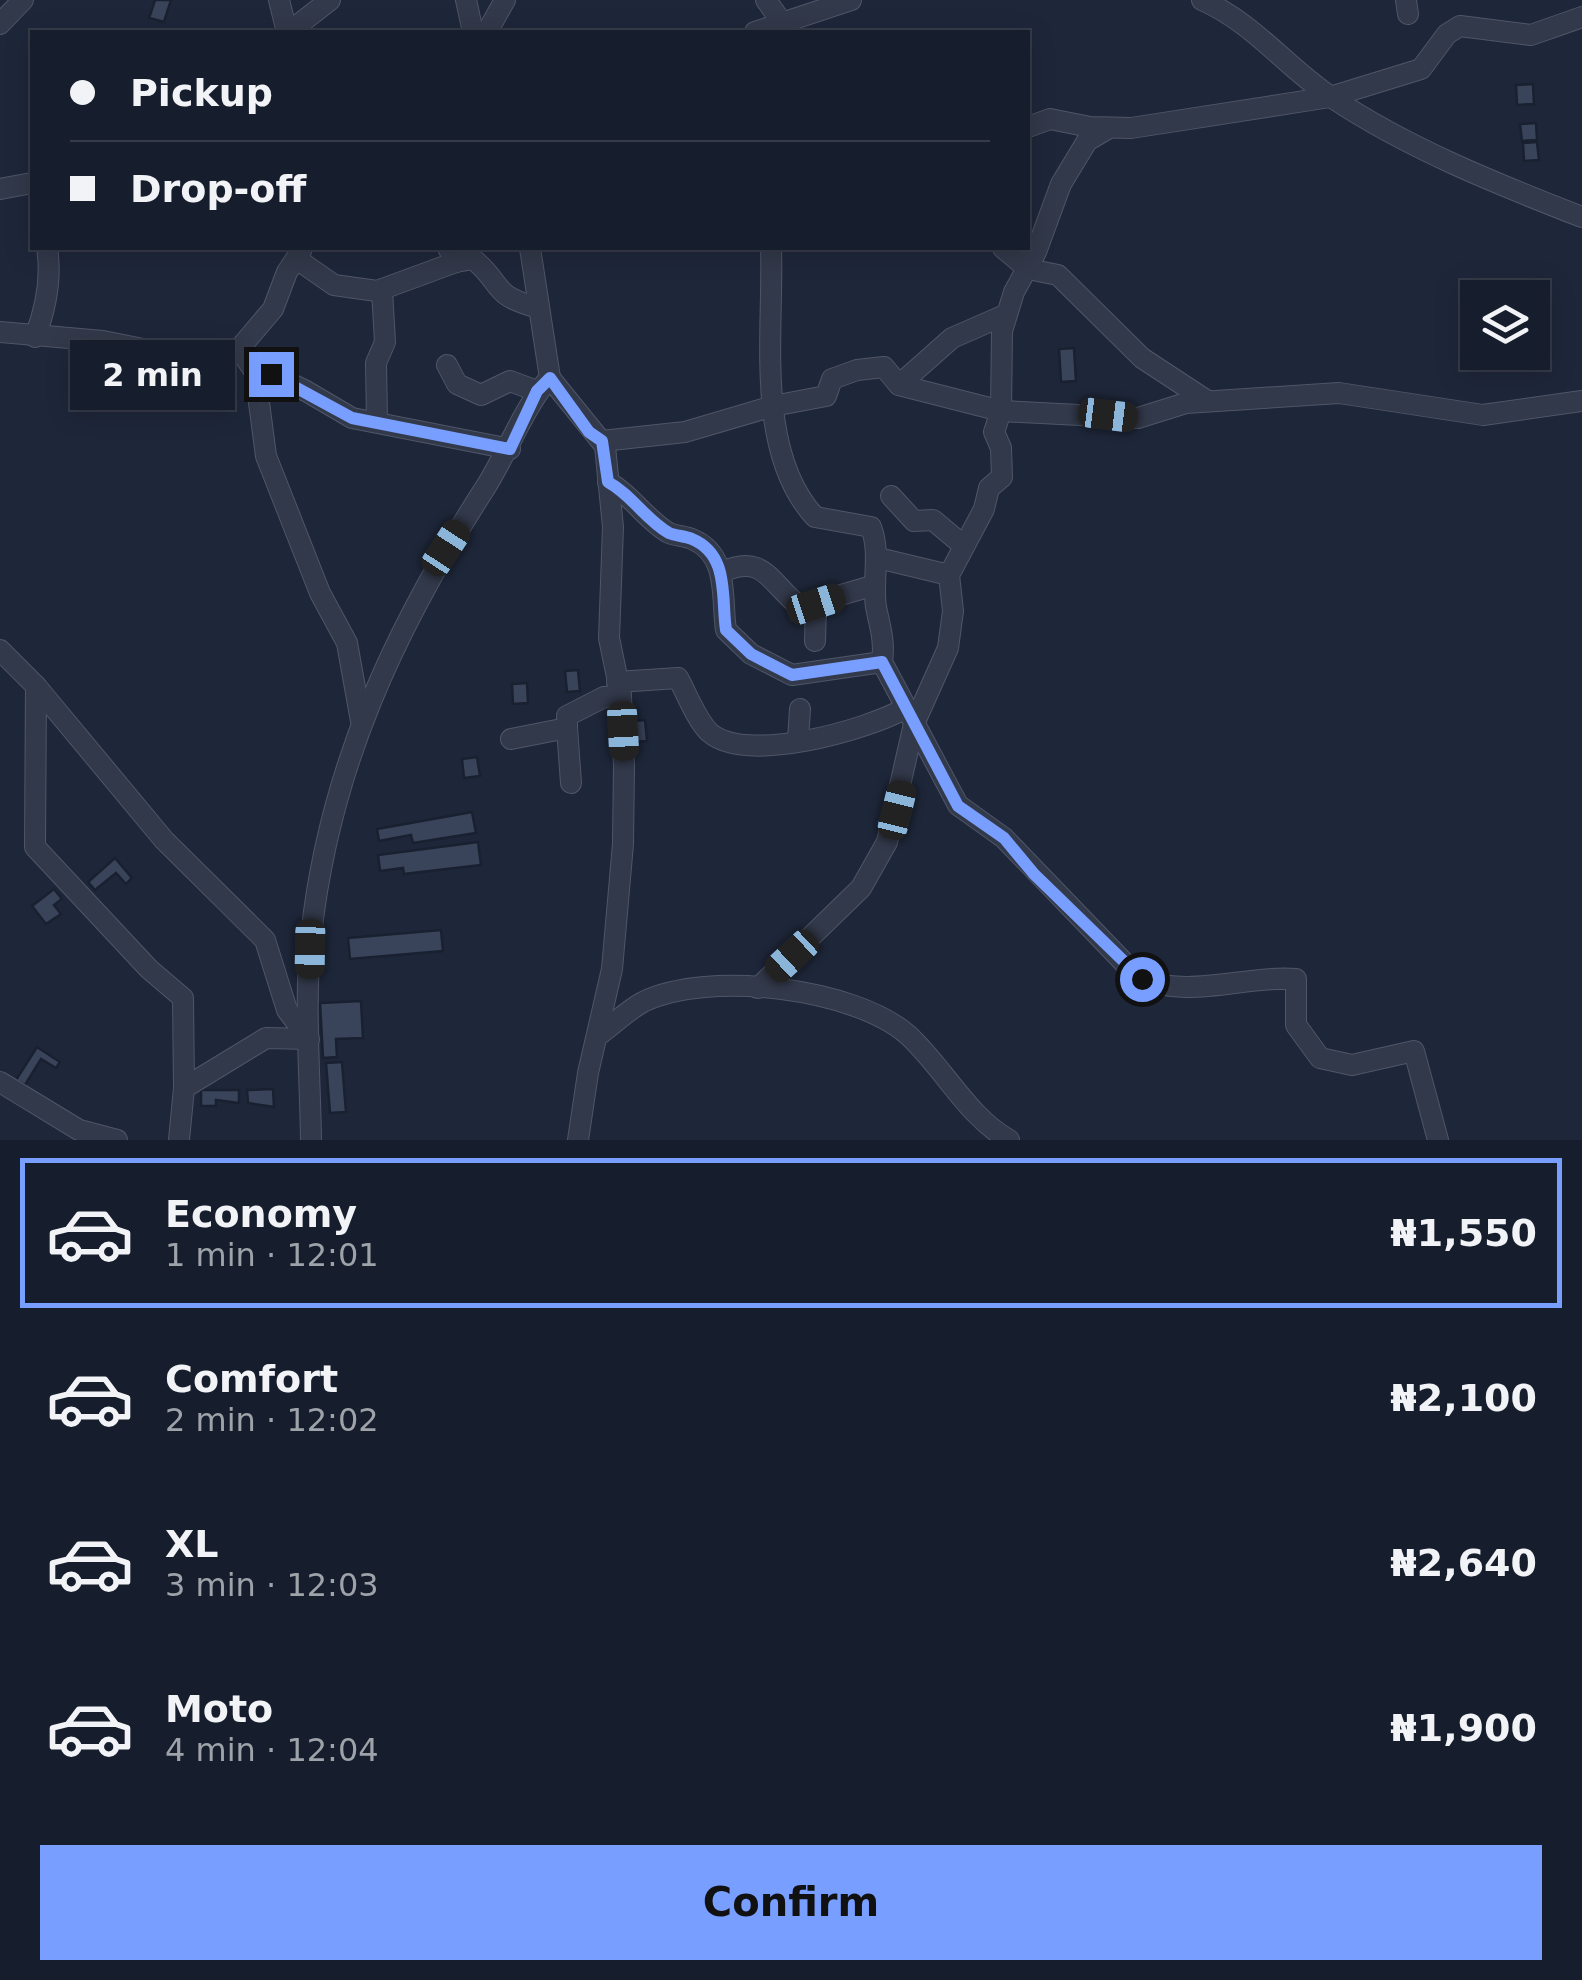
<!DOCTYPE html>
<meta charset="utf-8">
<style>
:root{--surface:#161d2c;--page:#232a38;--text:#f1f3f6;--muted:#9ea2a9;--line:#353b48;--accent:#789eff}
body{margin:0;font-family:"DejaVu Sans",sans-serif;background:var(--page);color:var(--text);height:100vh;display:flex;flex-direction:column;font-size:38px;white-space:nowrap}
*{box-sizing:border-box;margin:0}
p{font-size:32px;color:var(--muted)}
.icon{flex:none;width:55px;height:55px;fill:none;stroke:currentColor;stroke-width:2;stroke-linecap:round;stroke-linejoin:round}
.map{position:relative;height:1140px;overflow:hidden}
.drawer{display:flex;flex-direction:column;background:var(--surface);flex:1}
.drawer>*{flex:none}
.banner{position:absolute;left:30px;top:30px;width:1000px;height:220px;border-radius:0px;box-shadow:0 5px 25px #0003,0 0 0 2px var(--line);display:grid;align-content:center;height:220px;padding:0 40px;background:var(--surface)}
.controls{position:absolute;left:1460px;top:280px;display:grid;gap:20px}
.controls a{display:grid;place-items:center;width:90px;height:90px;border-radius:0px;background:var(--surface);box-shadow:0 5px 25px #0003,0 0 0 2px var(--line);font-size:50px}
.end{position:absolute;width:45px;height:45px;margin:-22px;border:12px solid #789eff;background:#111;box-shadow:0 0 0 5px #111}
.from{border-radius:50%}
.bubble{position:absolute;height:70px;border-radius:0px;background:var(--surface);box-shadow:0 5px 25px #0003,0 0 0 2px var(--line);font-size:32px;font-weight:800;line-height:70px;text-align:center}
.car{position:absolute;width:30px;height:60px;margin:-30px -15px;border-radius:12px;box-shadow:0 0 8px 2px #0007;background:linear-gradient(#222 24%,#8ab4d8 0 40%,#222 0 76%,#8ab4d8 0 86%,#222 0)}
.banner b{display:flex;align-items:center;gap:35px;height:95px;font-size:38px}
.banner b+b{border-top:2px solid var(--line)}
.banner i{width:25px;height:25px;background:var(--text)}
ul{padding:18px 0 0;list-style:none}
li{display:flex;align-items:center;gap:30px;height:150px;margin:0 20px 15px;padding:0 20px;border:5px solid transparent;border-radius:0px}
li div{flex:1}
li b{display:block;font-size:38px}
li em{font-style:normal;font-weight:800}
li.on{border-color:var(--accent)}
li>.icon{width:90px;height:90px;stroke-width:1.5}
.cta{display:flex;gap:20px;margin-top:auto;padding:20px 40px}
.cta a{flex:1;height:115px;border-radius:0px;background:var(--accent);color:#111;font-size:40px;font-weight:800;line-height:115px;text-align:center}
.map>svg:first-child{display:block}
</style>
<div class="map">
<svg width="1582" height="1140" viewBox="0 0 1582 1140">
<rect width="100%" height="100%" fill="#1e273a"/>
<!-- building -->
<g fill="#39435a" stroke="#192030" stroke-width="2.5">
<path d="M155 0H171L164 22 149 18Z"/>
<path d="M1533 84 1534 104 1517 105 1516 85Z"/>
<path d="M1536 123 1537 140 1522 141 1520 124Z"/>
<path d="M1537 142 1539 160 1524 161 1523 143Z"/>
<path d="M1074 348 1076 381 1061 382 1059 349Z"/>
<path d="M578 670 580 691 567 692 565 671Z"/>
<path d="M527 683 528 703 513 704 512 684Z"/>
<path d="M645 720 647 741 634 742 632 721Z"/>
<path d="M477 757 480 776 464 778 462 759Z"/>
<path d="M472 812 476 833 413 843 411 835 379 841 377 829Z"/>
<path d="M478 842 481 865 404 874 403 868 380 871 378 855Z"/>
<path d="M115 858 132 878 126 884 116 873 95 890 88 882Z"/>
<path d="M54 889 62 899 54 905 61 914 46 924 32 906Z"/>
<path d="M441 930 443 951 350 959 348 938Z"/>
<path d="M361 1001 363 1038 336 1039 337 1057 323 1058 320 1003Z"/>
<path d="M37 1047 60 1062 56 1068 41 1059 25 1085 16 1080Z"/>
<path d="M342 1062 346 1112 330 1113 326 1063Z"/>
<path d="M273 1089 274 1107 248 1103 247 1090Z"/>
<path d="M201 1090H239V1103L216 1100V1106H201Z"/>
</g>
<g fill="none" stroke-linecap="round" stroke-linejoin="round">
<defs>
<g id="minor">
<path d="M279 0 287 32"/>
<path d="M466 0 473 32"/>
<path d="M766 0 788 31"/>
<path d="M1202 0C1254 23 1285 66 1331 97 1407 148 1497 184 1582 217"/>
<path d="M1406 0 1408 14"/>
<path d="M0 24 23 0"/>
<path d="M289 32 330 0"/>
<path d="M487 32 505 0"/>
<path d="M755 32 851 0"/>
<path d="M1028 127 1050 119 1090 127 1131 128 1330 97 1421 69 1447 34 1460 26 1531 35 1582 17"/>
<path d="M0 189 32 183"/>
<path d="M448 248 456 262 473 259C505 285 489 295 539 308"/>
<path d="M771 248C774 330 754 451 815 517L871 527C881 554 872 579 876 607 880 627 885 641 882 662L958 805 1004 838 1137 976C1185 1001 1244 975 1296 979V1025L1320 1058 1352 1065 1414 1051 1438 1140"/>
<path d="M1003 248 1028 269 1058 275 1142 358 1206 400"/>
<path d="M298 260 334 285 377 291 456 262"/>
<path d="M0 332 103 341 193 359H223L239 349 255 372 271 374 306 391 352 418 510 449"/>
<path d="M35 337C46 308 52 279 47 248"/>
<path d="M239 349 273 309 287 272 301 251"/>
<path d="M447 365 457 384 481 395 510 381 537 391"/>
<path d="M255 372 266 456 320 593 347 643 361 721"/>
<path d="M550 378 605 446 613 527 609 638 621 696 624 766 623 844 612 969 588 1073 578 1140"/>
<path d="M899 385 952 338 1007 314"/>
<path d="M377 421 376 363 385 342 382 290"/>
<path d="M602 441 685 432 773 406 826 396 832 379 857 370 884 367 899 385 1001 411 1138 418 1186 403 1339 393 1483 415 1582 401"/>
<path d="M608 482C632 495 646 520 669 533 676 536 685 536 692 539 730 555 721 598 726 630L751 654 792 675 882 662"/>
<path d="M891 496 914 521 933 520 964 546"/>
<path d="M878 558 949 575"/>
<path d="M722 572C764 553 769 582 800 607L875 585"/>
<path d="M815 641 816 604"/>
<path d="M0 650 36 686 164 840 265 940 287 1010 309 1039 266 1038 184 1088 179 1140"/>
<path d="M617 682 678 678C687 694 696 719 709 732 745 765 866 730 904 709"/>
<path d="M36 686 35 847 149 969 183 998 184 1088"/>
<path d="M567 728 571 783"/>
<path d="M511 739 567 728V716L604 697 621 696"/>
<path d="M798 740 800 709"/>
<path d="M758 988 861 888 887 842 914 724 948 648 953 611 949 575 984 509 989 488 1002 477 1001 448 994 432 1001 411 1002 331 1014 292 1036 252 1061 184 1087 141 1109 128"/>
<path d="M600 1034C614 1024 628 1010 643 1002 708 970 855 988 908 1035 944 1068 966 1115 1009 1140"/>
<path d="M0 1082 79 1130 117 1140"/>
<path d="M311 1140C310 1072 304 1003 311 936 329 768 395 628 485 488 505 457 527 401 550 378L530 248"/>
</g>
</defs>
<!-- minor casing -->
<use href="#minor" stroke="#4f5668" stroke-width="22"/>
<!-- minor -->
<use href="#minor" stroke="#32394a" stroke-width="20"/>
</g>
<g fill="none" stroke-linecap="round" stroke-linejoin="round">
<!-- route -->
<path stroke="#789eff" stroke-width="12" d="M271 374 352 418 510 449 537 391 550 378 589 432 602 441 608 482C632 495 646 520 669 533 676 536 685 536 692 539 730 555 721 598 726 630L751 654 792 675 882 662 958 806 1004 838 1034 874 1142 979"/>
</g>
</svg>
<div class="controls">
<a><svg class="icon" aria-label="layers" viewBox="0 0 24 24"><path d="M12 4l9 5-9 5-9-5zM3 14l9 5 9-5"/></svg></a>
</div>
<i class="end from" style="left:1142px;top:979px"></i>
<i class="end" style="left:271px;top:374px"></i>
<div class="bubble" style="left:70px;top:340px;width:165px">2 min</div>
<i class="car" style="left:1108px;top:415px;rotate:97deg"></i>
<i class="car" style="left:446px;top:548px;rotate:33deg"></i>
<i class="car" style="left:816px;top:604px;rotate:72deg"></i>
<i class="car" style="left:623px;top:731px;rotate:177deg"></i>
<i class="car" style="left:897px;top:810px;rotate:14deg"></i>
<i class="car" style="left:310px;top:949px;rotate:181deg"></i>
<i class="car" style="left:792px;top:956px;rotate:227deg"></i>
<div class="banner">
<b><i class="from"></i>Pickup</b>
<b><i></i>Drop-off</b>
</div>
</div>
<section class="drawer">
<ul>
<li class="on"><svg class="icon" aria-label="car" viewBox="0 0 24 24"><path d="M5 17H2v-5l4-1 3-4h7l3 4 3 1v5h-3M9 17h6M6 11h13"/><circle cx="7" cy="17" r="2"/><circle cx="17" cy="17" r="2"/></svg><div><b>Economy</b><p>1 min · 12:01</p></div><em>₦1,550</em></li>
<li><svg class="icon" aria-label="car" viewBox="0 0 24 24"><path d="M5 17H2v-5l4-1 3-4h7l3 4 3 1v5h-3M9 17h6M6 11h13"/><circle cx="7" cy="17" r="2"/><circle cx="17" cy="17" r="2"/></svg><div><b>Comfort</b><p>2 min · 12:02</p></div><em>₦2,100</em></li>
<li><svg class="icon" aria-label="car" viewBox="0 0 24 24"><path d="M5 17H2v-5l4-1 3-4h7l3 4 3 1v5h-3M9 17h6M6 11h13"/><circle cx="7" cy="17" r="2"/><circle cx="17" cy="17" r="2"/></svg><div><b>XL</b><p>3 min · 12:03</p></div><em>₦2,640</em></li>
<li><svg class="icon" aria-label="car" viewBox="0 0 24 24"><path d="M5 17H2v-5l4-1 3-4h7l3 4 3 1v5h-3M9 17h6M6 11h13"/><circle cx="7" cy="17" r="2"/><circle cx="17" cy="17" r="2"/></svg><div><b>Moto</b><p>4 min · 12:04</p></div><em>₦1,900</em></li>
</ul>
<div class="cta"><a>Confirm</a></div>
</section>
